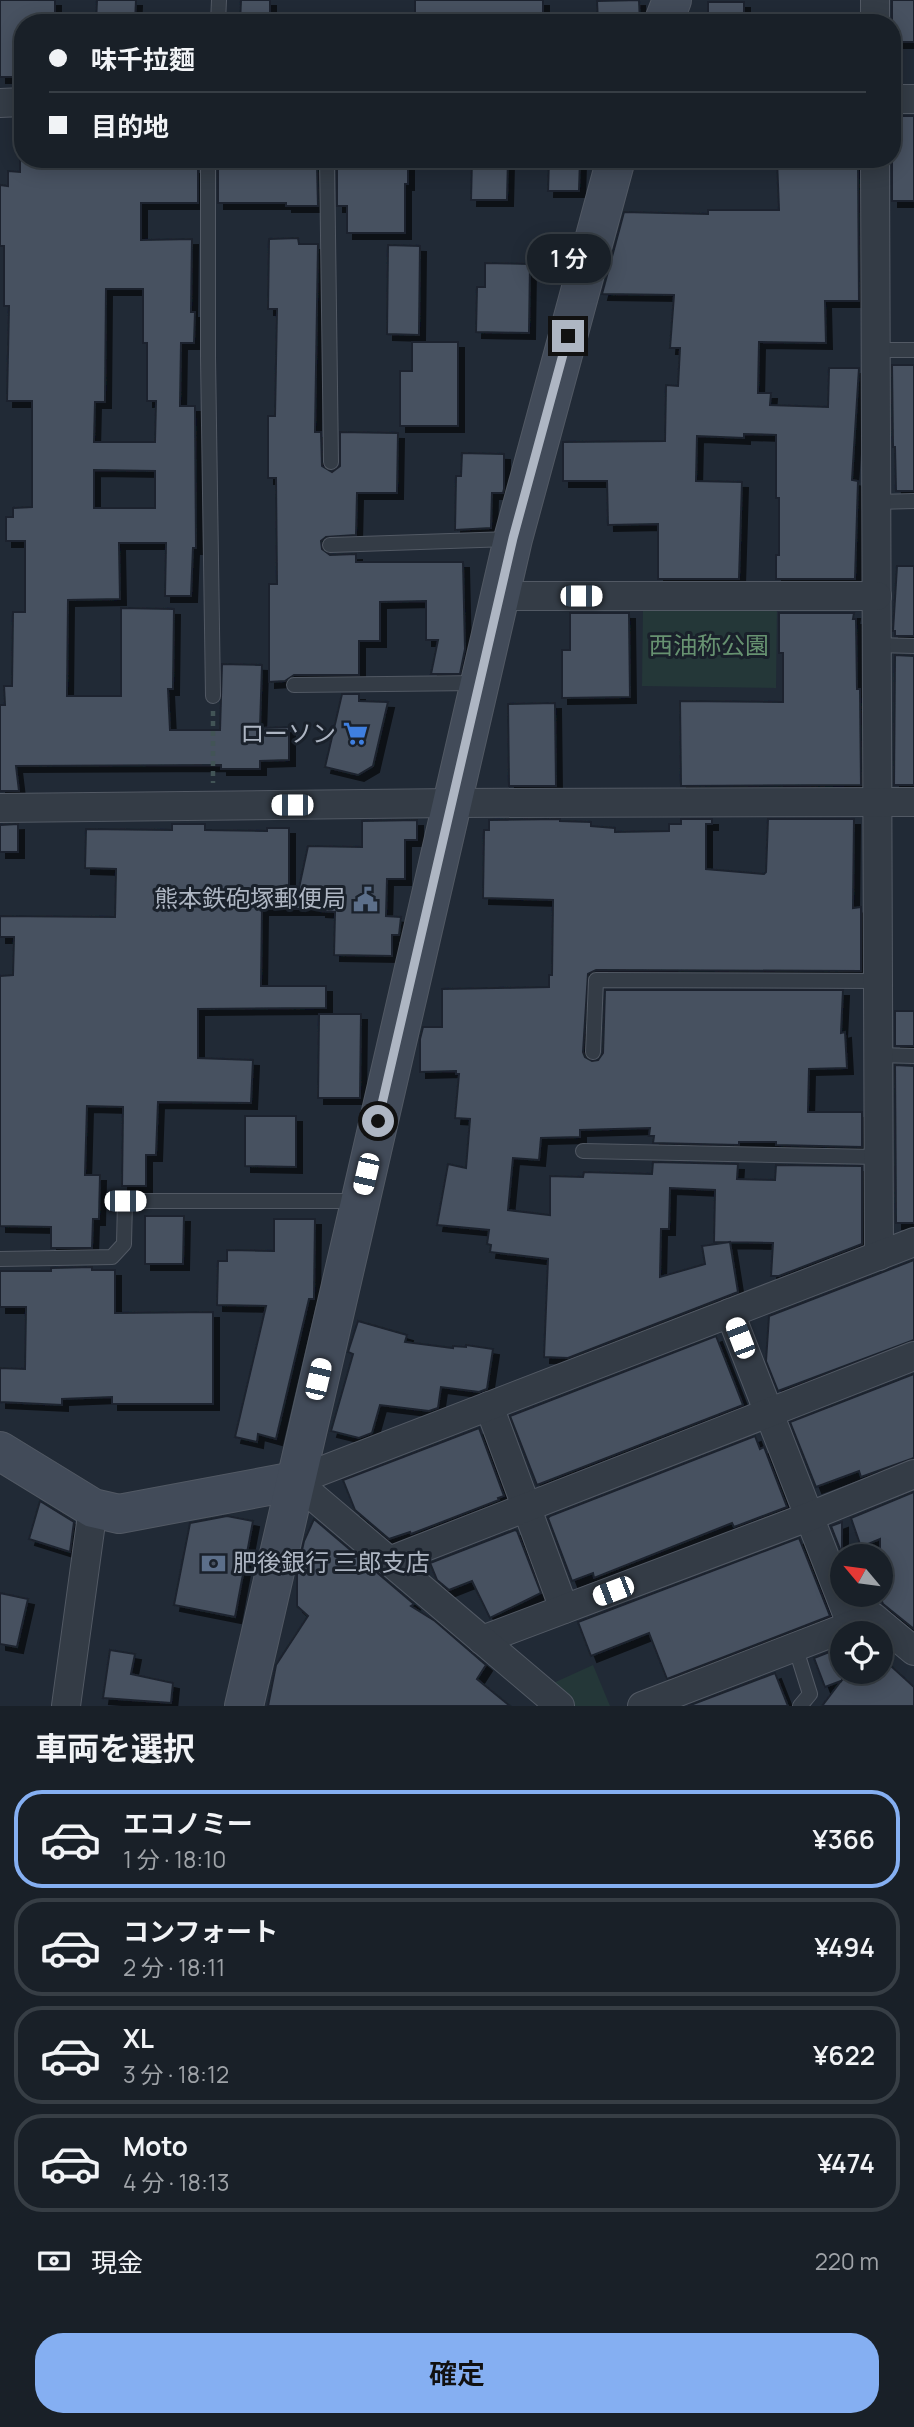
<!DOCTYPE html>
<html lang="ja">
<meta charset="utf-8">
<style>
:root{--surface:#192028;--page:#222830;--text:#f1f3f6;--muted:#9fa3a8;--line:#373e45;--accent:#85aff2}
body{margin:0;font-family:Manrope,"Noto Sans JP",sans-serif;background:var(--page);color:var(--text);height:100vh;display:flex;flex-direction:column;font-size:26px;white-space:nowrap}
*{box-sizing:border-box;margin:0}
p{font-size:23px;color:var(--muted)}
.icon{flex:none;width:38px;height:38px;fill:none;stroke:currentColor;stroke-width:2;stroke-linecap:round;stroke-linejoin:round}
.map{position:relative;height:1706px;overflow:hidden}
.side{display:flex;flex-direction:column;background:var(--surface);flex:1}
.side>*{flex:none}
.top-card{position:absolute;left:14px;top:14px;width:887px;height:154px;border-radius:28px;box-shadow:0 4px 18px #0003,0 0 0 2px var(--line);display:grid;align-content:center;height:154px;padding:0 35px;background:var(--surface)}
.needle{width:46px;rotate:299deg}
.fabs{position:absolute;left:830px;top:1544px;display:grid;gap:14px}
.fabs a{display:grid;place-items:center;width:63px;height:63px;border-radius:50%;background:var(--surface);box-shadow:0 4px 18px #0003,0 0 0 2px var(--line);font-size:35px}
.end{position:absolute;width:32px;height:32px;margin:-16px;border:9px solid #aeb6c3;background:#111;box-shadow:0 0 0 4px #111}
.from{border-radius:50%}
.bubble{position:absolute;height:49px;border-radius:24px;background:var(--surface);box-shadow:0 4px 18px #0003,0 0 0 2px var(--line);font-size:23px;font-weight:600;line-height:49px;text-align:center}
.car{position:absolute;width:21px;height:42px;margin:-21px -10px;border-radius:9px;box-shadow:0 0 5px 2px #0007;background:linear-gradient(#fff 24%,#345 0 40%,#fff 0 76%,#345 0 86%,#fff 0)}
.top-card b{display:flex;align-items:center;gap:24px;height:66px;font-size:26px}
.top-card b+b{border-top:2px solid var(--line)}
.top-card i{width:18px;height:18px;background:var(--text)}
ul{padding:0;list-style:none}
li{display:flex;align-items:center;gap:21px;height:98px;margin:0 14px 10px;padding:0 21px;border:4px solid var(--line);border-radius:28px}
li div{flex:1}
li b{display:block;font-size:26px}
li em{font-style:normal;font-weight:600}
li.selected{border-color:var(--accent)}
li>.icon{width:63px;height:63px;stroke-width:1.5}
h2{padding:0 35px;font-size:32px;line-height:84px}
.pay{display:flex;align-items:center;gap:18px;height:77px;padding:0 35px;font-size:26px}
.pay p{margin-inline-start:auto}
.action{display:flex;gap:14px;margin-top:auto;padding:14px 35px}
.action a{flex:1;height:80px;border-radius:28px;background:var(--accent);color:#111;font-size:28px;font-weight:600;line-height:80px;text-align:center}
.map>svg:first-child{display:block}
</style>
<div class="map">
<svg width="914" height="1706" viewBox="0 0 914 1706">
<defs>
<filter id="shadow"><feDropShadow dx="6" dy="6" stdDeviation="0" flood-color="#0009"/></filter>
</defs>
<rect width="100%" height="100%" fill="#212a36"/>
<!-- green -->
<g fill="#243738">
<path d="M643 605 777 606 776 688 642 686Z"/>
<path d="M593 1665 610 1706H573L549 1685Z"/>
</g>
<!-- building -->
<g fill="#475160" stroke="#1c232d" stroke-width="2" fill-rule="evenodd" filter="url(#shadow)">
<path d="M0 0H55V23H23V77H0Z"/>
<path d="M97 0H136L135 23H96Z"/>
<path d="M241 0H270V23H240Z"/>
<rect x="415" y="0" width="128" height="23"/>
<path d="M639 0 640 23H598L597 1Z"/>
<rect x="892" y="0" width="22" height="42"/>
<rect x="708" y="2" width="36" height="21"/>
<rect x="892" y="116" width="22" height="85"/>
<path d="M136 159 135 168H198V203H141V240L192 239 191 312H195L194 343H181L180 406H195L196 548H193L191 596H165L166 543H119L120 599 68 600 67 696H121V608L174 609 173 689H168L170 730H220L222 664 262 665 260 728 289 727V760L260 761V769H221V765L16 766 19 791H0V705H5L4 686H12L13 612H25V541H6V517H13V508L32 507V401H7L9 306H4V246H0V185L8 186V171L20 172V160ZM106 289H143V343H147V401H156L155 442H94L95 402H105ZM94 470 155 471V508H94Z"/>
<path d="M220 159H261V164H317L318 206H286V203H218V168H220Z"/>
<path d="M348 159 408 161V184H405V233H347V206H337V164H348Z"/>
<path d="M472 159H508L507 200H471Z"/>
<path d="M549 159H580L579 191H548Z"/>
<path d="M858 159 859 301H825L826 343 759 342 758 393H771L770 405 828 407 829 368H859L852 480 858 481 855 579H776V555H779V498H776V435L744 434V438L697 436 696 481 742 482 739 579H658V524L608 525 607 481H563V442L665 441 666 385 678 386 680 348H670L674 295 602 294 624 212 708 214V210H779L777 160Z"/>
<path d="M298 238 299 244H318L315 432H321L322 466 332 472 340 466V432L398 433 397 493H357L356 535 326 537 321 541 322 549 330 555 356 554V562H463L465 649 460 674H431L438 640H426V601L380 602V641H359V675H294L285 681 269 682V584H277L276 478H268V416H275L277 309H268L269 239Z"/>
<path d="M388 245 420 246 419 335 387 334Z"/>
<path d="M485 263 530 264 529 333 476 332 477 287H485Z"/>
<path d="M412 342H458V426H400V371H412Z"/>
<path d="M892 365H914V491H896L895 447H893Z"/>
<path d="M462 453 504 454V489L503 493H492L491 528 455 530 456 476H461Z"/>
<path d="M897 566H914V636H895V631H893Z"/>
<path d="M570 613H629L630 697 562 698V650H570Z"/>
<path d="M779 613H854L853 619H856L857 689H860L861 785 681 786 680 701 783 702V653H779Z"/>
<path d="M895 655 914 656V785H894Z"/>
<path d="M342 694H359V701L388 702 373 766 358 775 325 767Z"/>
<path d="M555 703 556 786H509L508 704Z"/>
<path d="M560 819V821L591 822V826L615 828V832L669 831V824H681V819H712V824H706V869L764 874 766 872 768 819H854L853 908 861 907V971L596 970 588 974 583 1052 585 1057 592 1061 598 1060 603 1053 605 990H843L841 1033 845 1032 847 1068 809 1069 808 1112H862V1147L776 1145V1142H739V1145L653 1143 654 1136H649L650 1128 580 1130V1137L541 1138 539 1160 513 1158 508 1210 550 1215V1176L583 1177 584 1172 652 1174 653 1162 738 1164 737 1179 775 1180 776 1165 862 1166V1244L779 1276H771L773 1243 714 1242 715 1190 670 1188 669 1229H661L660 1277 705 1264 702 1246 730 1242 738 1292 568 1358 544 1357 548 1259 490 1252 491 1245 487 1244 489 1230 437 1225 448 1164 466 1168 470 1119 455 1118 459 1074H456V1071L420 1072V1039L423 1027H442V989L549 987V975H552L553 900 483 898 484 830H489V820Z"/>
<path d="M417 820V840H405V879H387L386 916 401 917 399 935H392V956L334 955 335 912 320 911V909H262L261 986H326V1008L198 1009V1058L253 1060 251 1103 158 1102 156 1155H146V1186H122L123 1107 87 1106 85 1175H100L99 1219H93L92 1248H51V1227L0 1226V976L13 975 14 937H0V916L115 917 116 869 85 868 86 829 172 830V824H205V830L267 831V828H289V887L299 888 308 846 362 847V821Z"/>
<path d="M18 824V852H0V825Z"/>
<rect x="895" y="1011" width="19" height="35"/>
<path d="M319 1014H361L360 1098H318Z"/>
<path d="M895 1065 914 1066V1223H896Z"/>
<path d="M245 1116H296V1167L245 1166Z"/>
<path d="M145 1216H184L183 1264H145Z"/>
<path d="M274 1219H315L314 1299H309L276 1439 258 1434 257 1442 235 1437 266 1306 217 1305 218 1261H227V1250L274 1251Z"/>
<path d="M914 1260V1340L778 1391 766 1361 769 1316Z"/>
<path d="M92 1267V1270H115V1313L213 1312V1404H112V1397L62 1399V1405L0 1402V1368L25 1369 26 1307H0V1271H51V1268Z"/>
<path d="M358 1321 407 1335 405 1342 453 1348V1346L466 1347V1345L493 1349 487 1389 479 1392 441 1387 438 1408 429 1411 380 1405 372 1433 359 1438 331 1431 353 1354 348 1352Z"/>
<path d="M716 1336 743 1405 537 1485 510 1416Z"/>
<path d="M914 1374V1458L861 1477 859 1471 816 1487 790 1422Z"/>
<path d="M479 1428 504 1496 498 1498 499 1500 411 1534 410 1532 389 1539 355 1510 343 1480Z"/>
<path d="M755 1436 760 1449 764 1447 787 1507 734 1527 732 1523 594 1578 593 1573 572 1581 548 1518 550 1516Z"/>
<path d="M914 1492V1629L883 1604 880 1596V1539L861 1547 851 1518Z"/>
<path d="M40 1501 74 1522 70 1552 29 1539Z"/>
<path d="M227 1516 253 1521 235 1617 174 1605 190 1523Z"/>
<path d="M314 1519 414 1604 411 1606 435 1621 486 1665 477 1679 510 1706H268L276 1665 308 1616 297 1606V1573L304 1541Z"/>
<path d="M842 1522V1554L831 1526Z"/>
<path d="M515 1530 517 1531 541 1593 490 1618 472 1581 449 1590 437 1580 430 1563Z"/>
<path d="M799 1538 830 1616 667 1679 649 1633 591 1656 578 1622Z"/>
<path d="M0 1593 28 1599 17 1647 0 1644Z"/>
<path d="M842 1647V1680L849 1671H880V1656L914 1687V1706H822L841 1681 825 1687 814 1658Z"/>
<path d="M110 1650 135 1654 131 1674 173 1683 171 1703 103 1698Z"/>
<path d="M775 1673 788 1706H688Z"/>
</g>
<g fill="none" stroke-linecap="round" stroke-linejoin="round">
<defs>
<g id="lane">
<path d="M218 23 219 0"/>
<path d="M208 159V357L213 696"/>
<path d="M327 159 331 462"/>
<path d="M876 350H914"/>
<path d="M876 502 914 501"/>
<path d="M330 545 512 539"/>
<path d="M877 645 914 646"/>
<path d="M294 685 478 683"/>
<path d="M593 1052 596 980 878 981"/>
<path d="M879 1055 914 1056"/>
<path d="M583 1151 879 1157"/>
<path d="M0 1259 112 1257 124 1244 125 1201H358"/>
<path d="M795 1646 810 1694 800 1706"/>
</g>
<g id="street">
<path d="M875 0V23"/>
<path d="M892 99H914"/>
<path d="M0 103 23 102"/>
<path d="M875 159 879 1256"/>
<path d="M500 596H877"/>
<path d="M0 808 452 803 914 802"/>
<path d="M730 1313 851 1624"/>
<path d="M489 1406 564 1609"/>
<path d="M389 1561 914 1356"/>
<path d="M482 1640 808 1517 914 1474"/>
<path d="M66 1706 93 1508"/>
<path d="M560 1706 295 1481 914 1242"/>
<path d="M642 1706 873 1617 914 1651"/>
</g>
<g id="secondary">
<path d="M663 23 672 0"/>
<path d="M0 1451 93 1508 119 1514 295 1481"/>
<path d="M244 1706 513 539 616 159"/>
</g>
</defs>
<!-- lane casing -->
<use href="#lane" stroke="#525964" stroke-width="16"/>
<!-- street casing -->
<use href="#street" stroke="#525964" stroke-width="30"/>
<!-- secondary casing -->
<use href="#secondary" stroke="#525964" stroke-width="40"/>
<!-- path -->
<path stroke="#425456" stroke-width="4.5" stroke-dasharray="5 5" stroke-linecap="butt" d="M213 711V783"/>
<!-- lane -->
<use href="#lane" stroke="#343c46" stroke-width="14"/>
<!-- street -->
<use href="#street" stroke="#343c46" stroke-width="28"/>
<!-- secondary -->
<use href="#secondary" stroke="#424b59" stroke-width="38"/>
</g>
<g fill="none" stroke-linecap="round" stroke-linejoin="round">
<!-- route -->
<path stroke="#aeb6c3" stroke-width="9" d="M378 1121 513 538 568 336"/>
</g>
<!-- icons -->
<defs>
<symbol id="supermarket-bare" viewBox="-9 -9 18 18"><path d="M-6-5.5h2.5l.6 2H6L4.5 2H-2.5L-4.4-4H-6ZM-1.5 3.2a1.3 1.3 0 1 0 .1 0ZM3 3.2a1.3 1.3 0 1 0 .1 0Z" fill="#3f7fe0" stroke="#1a212b" stroke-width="2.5" paint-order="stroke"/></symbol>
<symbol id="civic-bare" viewBox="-9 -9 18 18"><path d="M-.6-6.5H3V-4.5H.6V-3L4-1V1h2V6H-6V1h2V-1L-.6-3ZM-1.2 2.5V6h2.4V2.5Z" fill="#5c6f8a" stroke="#1a212b" stroke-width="2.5" paint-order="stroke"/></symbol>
<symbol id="bank-bare" viewBox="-9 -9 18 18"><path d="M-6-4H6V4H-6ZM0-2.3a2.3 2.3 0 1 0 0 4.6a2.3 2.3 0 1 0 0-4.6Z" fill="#5c6f8a" stroke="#1a212b" stroke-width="2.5" paint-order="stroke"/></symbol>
</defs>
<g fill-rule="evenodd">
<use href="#supermarket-bare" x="338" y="716" width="35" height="35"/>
<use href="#civic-bare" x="348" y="882" width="35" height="35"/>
<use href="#bank-bare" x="196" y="1546" width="35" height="35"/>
</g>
<g text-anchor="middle" stroke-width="6" stroke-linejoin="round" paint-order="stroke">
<!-- park labels -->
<g font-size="24" fill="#679271" stroke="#1a212b">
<text x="709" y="654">西油称公園</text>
</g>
<!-- poi labels -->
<g font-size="24" fill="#aeb6c3" stroke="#1a212b" text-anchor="end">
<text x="336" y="742">ローソン</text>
<text x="346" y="907">熊本鉄砲塚郵便局</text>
<text x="233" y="1571" text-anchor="start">肥後銀行 三郎支店</text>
</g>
</g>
</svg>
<div class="fabs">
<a><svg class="needle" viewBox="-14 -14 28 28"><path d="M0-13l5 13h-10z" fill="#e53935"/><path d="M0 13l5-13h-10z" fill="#9fa3a8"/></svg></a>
<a><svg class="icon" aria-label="locate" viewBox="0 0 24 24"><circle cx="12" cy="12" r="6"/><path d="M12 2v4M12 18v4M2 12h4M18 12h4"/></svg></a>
</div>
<i class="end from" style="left:378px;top:1121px"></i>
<i class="end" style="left:568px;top:336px"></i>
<div class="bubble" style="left:527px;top:234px;width:84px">1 分</div>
<i class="car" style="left:581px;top:596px;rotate:90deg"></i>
<i class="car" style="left:292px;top:805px;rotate:270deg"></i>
<i class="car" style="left:366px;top:1174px;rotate:193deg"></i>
<i class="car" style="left:125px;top:1201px;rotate:90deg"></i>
<i class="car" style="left:740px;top:1338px;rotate:339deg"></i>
<i class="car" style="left:318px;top:1379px;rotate:13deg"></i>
<i class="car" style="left:613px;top:1591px;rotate:249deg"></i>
<div class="top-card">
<b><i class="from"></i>味千拉麵</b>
<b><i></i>目的地</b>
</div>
</div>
<section class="side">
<h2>車両を選択</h2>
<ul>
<li class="selected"><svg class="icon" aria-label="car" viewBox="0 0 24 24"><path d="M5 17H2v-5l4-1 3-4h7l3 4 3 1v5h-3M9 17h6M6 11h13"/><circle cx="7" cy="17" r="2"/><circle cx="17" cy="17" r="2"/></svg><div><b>エコノミー</b><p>1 分 · 18:10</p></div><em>¥366</em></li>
<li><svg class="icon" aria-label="car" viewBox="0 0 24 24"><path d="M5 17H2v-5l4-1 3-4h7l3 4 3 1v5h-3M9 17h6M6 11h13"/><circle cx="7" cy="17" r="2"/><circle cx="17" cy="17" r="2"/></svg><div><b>コンフォート</b><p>2 分 · 18:11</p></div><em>¥494</em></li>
<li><svg class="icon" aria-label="car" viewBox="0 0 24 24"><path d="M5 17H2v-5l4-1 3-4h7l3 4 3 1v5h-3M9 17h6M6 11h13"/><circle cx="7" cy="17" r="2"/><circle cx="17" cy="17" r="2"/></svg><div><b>XL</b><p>3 分 · 18:12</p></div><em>¥622</em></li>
<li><svg class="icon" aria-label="car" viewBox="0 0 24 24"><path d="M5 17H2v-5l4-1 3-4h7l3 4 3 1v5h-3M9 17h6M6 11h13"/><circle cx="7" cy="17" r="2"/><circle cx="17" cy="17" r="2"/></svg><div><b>Moto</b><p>4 分 · 18:13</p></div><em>¥474</em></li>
</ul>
<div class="pay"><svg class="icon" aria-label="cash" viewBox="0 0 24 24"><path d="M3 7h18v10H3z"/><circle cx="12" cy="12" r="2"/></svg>現金<p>220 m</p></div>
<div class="action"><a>確定</a></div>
</section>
